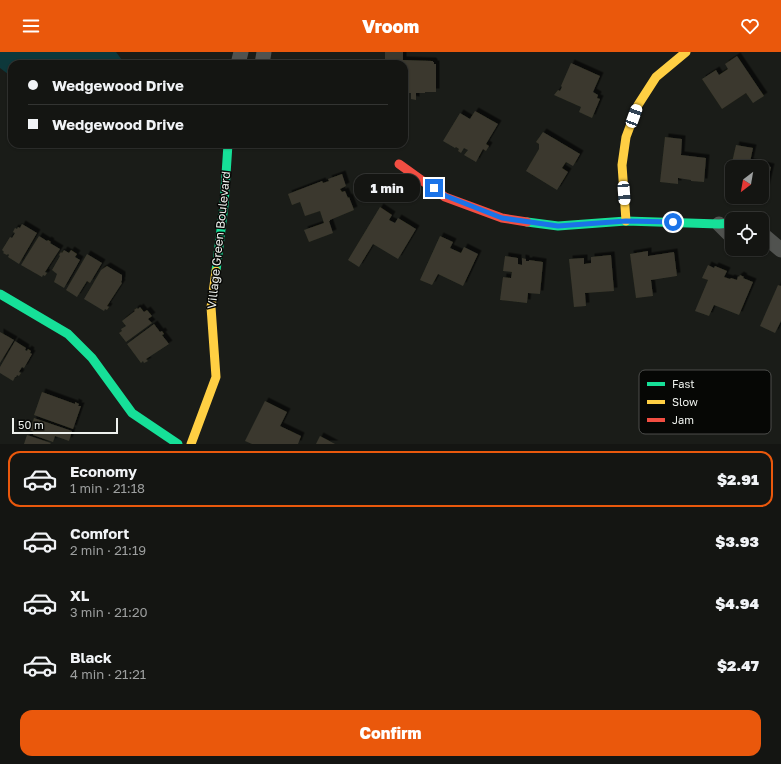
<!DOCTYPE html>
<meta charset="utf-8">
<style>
:root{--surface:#141512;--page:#212220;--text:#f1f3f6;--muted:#9d9f9f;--line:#333432;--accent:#ea580c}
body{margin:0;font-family:"Golos Text",sans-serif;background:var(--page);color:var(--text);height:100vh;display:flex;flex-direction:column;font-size:15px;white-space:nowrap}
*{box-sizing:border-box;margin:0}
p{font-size:13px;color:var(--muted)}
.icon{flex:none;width:22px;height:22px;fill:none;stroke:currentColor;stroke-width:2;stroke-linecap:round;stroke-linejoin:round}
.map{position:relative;height:392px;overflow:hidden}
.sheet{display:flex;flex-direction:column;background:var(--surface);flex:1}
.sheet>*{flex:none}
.banner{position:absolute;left:8px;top:8px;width:400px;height:88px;border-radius:12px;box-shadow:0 1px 3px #0004,0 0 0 1px var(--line);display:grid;align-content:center;height:88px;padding:0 20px;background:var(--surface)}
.needle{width:26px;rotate:211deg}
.buttons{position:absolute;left:725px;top:108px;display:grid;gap:8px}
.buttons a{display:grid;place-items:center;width:44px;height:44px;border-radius:8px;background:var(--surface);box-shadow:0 1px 3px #0004,0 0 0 1px var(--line);font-size:20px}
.scale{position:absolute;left:12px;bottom:10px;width:106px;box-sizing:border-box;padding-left:4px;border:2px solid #eef1ed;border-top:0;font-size:11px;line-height:14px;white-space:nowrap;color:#eef1ed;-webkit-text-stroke:3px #060705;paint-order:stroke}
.end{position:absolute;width:18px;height:18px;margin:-9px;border:5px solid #1a73e8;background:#fff;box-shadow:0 0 0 2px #fff}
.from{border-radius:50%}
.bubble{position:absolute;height:28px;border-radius:12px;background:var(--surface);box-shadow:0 1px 3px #0004,0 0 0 1px var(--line);font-size:13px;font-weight:800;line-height:28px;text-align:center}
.car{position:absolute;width:12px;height:24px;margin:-12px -6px;border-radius:5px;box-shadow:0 0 3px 1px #0007;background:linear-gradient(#fff 24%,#345 0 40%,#fff 0 76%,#345 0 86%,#fff 0)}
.banner b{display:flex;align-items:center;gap:14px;height:38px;font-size:15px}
.banner b+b{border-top:1px solid var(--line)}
.banner i{width:10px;height:10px;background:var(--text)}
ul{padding:7px 0 0;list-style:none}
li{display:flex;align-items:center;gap:12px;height:56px;margin:0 8px 6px;padding:0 12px;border:2px solid transparent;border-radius:12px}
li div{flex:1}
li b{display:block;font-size:15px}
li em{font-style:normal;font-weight:800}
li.selected{border-color:var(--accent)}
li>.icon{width:36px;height:36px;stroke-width:1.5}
.primary-button{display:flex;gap:8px;margin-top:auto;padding:8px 20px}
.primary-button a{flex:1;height:46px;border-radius:12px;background:var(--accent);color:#fff;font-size:16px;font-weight:800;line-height:46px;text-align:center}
header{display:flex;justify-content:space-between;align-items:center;height:52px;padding:0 20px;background:var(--accent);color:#fff;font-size:18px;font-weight:800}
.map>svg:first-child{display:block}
</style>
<header><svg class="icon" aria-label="menu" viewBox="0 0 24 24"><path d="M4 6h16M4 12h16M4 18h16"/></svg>Vroom<svg class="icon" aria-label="heart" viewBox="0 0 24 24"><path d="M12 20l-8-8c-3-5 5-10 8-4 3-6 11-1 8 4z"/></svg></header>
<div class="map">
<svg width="781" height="392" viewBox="0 0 781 392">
<defs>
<filter id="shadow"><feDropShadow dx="3.5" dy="-3.5" stdDeviation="0" flood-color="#0009"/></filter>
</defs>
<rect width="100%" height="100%" fill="#1a1c18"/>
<!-- water -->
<path fill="#0d383b" d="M0 0H116L125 12H12V25L0 16Z"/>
<!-- building -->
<g fill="#3a392d" filter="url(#shadow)">
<path d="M385 0H403V8L433 9V10H434V12H436V40H425V41H416V48L411 47V41H404V12H385Z"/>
<path d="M737 4 764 44 753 51 746 41 722 57 702 27 716 18 719 23 728 17 725 12Z"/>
<path d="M571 11 600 24 593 40 598 43 597 46 600 47 592 66 579 60 581 55 554 43 558 38 560 39 562 35 561 34Z"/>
<path d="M475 59 498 72 486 92 489 94 486 99 483 97 476 110 464 103 468 98 464 96 461 101 458 99 459 97 456 95 455 96 443 89 460 61 470 67Z"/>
<path d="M543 80 580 102 573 114 566 110 562 116 568 120 557 138 526 119 539 97V92L536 90Z"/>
<path d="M665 85 682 87 681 103 706 106 704 130 691 129V128L678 126V132L660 130Z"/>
<path d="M736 93 753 96 750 110 771 115 765 141 762 140V115H731Z"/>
<path d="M731 115H732V138L726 137Z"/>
<path d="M342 122 346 134 340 137 342 140 345 139 348 146 349 145 354 158 330 168V169H329L333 181 309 190 304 178 324 171 320 159 305 164 300 150 292 153 288 142 322 129 323 131 329 129 328 127Z"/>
<path d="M380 155 392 163 389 168 395 171 398 166 416 177 398 207 373 192 359 215 348 208Z"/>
<path d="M22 172 37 181 19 212 8 205 9 203 8 202 7 203 3 201 4 200 2 198 10 185 12 186 15 181 13 180 15 176 17 177 18 175 20 176Z"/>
<path d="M39 184 47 189 48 188 51 190 50 191 60 197 45 220 47 221 45 224 43 223 42 225 21 213Z"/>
<path d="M440 184 453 190 450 196 461 201 464 195 478 202 463 234 438 222 432 233 420 228Z"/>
<path d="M64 198 69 201 71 198 77 202 75 205 80 208 64 236 54 230 57 222 52 218 60 204 59 203 61 200 62 201Z"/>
<path d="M648 199V204L674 200 677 224 651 228 653 244 636 246 630 202Z"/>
<path d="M87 202 102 211 90 231 87 229 77 245 66 238Z"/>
<path d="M611 203 614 239 585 241 586 254 574 255 569 207 584 206V212L591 211V205Z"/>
<path d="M505 204 518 206V212L522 213V206L526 207V209H529V208L543 210 540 242 528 241 527 251 500 248 503 225 511 226 512 220 503 219Z"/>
<path d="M708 213 714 216 715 214 727 219 724 225 730 227 731 226 737 228 738 224 739 225 740 223 744 225 743 226 753 230 739 263 714 253 709 264 695 259 708 228 702 226Z"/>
<path d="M107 214 122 223V228L121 230 122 231 107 254 109 255 107 258 105 257 104 259 84 247 101 218Z"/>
<path d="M778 233 781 234V269L775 281 760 274Z"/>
<path d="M140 255 144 260 147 258 152 264 148 267 152 271 126 290 119 281 122 279 121 277 126 274 122 269 135 259 134 258 137 256 138 257Z"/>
<path d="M154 272 160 280 162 279 164 282 162 283 169 292 146 307 148 309 144 311 143 309 141 311 127 292Z"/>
<path d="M0 280 14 288 0 311Z"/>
<path d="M15 289 26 296 25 298 27 299 28 297 31 299 30 301 32 302 24 316 22 315 19 320 21 321 19 324 17 323 16 325H15L13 329 0 321V315Z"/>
<path d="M42 340 75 352V350L79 352 78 354H81L73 377 34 363Z"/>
<path d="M265 349 287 360 280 374 301 384 298 392H252L245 389Z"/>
<path d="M34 366 72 379 69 389 55 384 53 390 33 383 34 380 30 378Z"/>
<path d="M27 383 51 391 50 392H24Z"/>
<path d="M320 384 335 392H316Z"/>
</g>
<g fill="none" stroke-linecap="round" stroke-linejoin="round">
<!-- street -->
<g stroke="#50524f" stroke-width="15">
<path d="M238 12 241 0"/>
<path d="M262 12 264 0"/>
<path d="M719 172 732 185"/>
<path d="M762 182 781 198"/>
</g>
<!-- fast -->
<g stroke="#16e098" stroke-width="9">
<path d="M527 170 558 174 626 169 719 172 732 171"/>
<path d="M216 219 224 153 228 92"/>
<path d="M0 242 68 282 92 306 132 361 178 392"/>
</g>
<!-- slow -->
<g stroke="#ffcf43" stroke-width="9">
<path d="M626 169 622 113 626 85 638 53 656 25 686 0"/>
<path d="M191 392 216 325 211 255 216 219"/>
</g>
<!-- jam -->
<path stroke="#f24e42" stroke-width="9" d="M399 112 445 145 502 166 527 170"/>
</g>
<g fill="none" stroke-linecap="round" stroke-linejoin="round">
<!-- route -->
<path stroke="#1a73e8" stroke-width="5" d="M434 136 446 144 502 166 558 174 626 169 673 170"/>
</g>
<g text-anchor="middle" stroke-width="3" stroke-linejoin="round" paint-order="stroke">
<!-- street labels -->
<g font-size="12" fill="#eef1ed" stroke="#060705">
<text transform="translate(219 188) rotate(-84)" y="4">Village Green Boulevard</text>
</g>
</g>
<!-- legend -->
<rect x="639" y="318" width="132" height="64" rx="6" fill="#060705" stroke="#4c4d4b" stroke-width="1"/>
<rect x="647" y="330" width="18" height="4" fill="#16e098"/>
<rect x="647" y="348" width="18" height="4" fill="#ffcf43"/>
<rect x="647" y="366" width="18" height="4" fill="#f24e42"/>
<g font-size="11" fill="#eef1ed">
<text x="672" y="336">Fast</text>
<text x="672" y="354">Slow</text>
<text x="672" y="372">Jam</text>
</g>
</svg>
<div class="buttons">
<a><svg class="needle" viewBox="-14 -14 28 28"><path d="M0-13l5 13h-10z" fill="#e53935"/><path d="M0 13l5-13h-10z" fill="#9d9f9f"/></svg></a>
<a><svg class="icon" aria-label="locate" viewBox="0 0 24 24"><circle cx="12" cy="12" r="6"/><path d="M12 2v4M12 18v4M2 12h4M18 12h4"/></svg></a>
</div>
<div class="scale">50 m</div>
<i class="end from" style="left:673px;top:170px"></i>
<i class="end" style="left:434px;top:136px"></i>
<div class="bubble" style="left:354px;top:122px;width:66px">1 min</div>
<i class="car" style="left:634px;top:64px;rotate:20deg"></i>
<i class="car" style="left:624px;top:141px;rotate:176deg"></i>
<div class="banner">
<b><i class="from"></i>Wedgewood Drive</b>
<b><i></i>Wedgewood Drive</b>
</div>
</div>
<section class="sheet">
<ul>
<li class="selected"><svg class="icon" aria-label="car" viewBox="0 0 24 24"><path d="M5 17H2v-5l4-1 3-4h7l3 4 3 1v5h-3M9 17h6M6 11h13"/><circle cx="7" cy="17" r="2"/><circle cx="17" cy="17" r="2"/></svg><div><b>Economy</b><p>1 min · 21:18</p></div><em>$2.91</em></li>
<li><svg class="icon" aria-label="car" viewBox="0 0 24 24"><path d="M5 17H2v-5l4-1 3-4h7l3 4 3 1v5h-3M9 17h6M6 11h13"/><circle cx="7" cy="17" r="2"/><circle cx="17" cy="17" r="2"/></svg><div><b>Comfort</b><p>2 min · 21:19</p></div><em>$3.93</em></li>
<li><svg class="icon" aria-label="car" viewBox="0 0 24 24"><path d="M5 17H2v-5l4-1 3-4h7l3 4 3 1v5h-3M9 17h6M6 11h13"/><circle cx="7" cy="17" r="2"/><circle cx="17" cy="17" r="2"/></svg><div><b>XL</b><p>3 min · 21:20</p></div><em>$4.94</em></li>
<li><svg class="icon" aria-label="car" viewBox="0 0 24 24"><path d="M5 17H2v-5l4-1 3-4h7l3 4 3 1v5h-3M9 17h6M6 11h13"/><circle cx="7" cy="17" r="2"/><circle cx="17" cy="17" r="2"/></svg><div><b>Black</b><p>4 min · 21:21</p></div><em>$2.47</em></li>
</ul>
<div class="primary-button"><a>Confirm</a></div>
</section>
